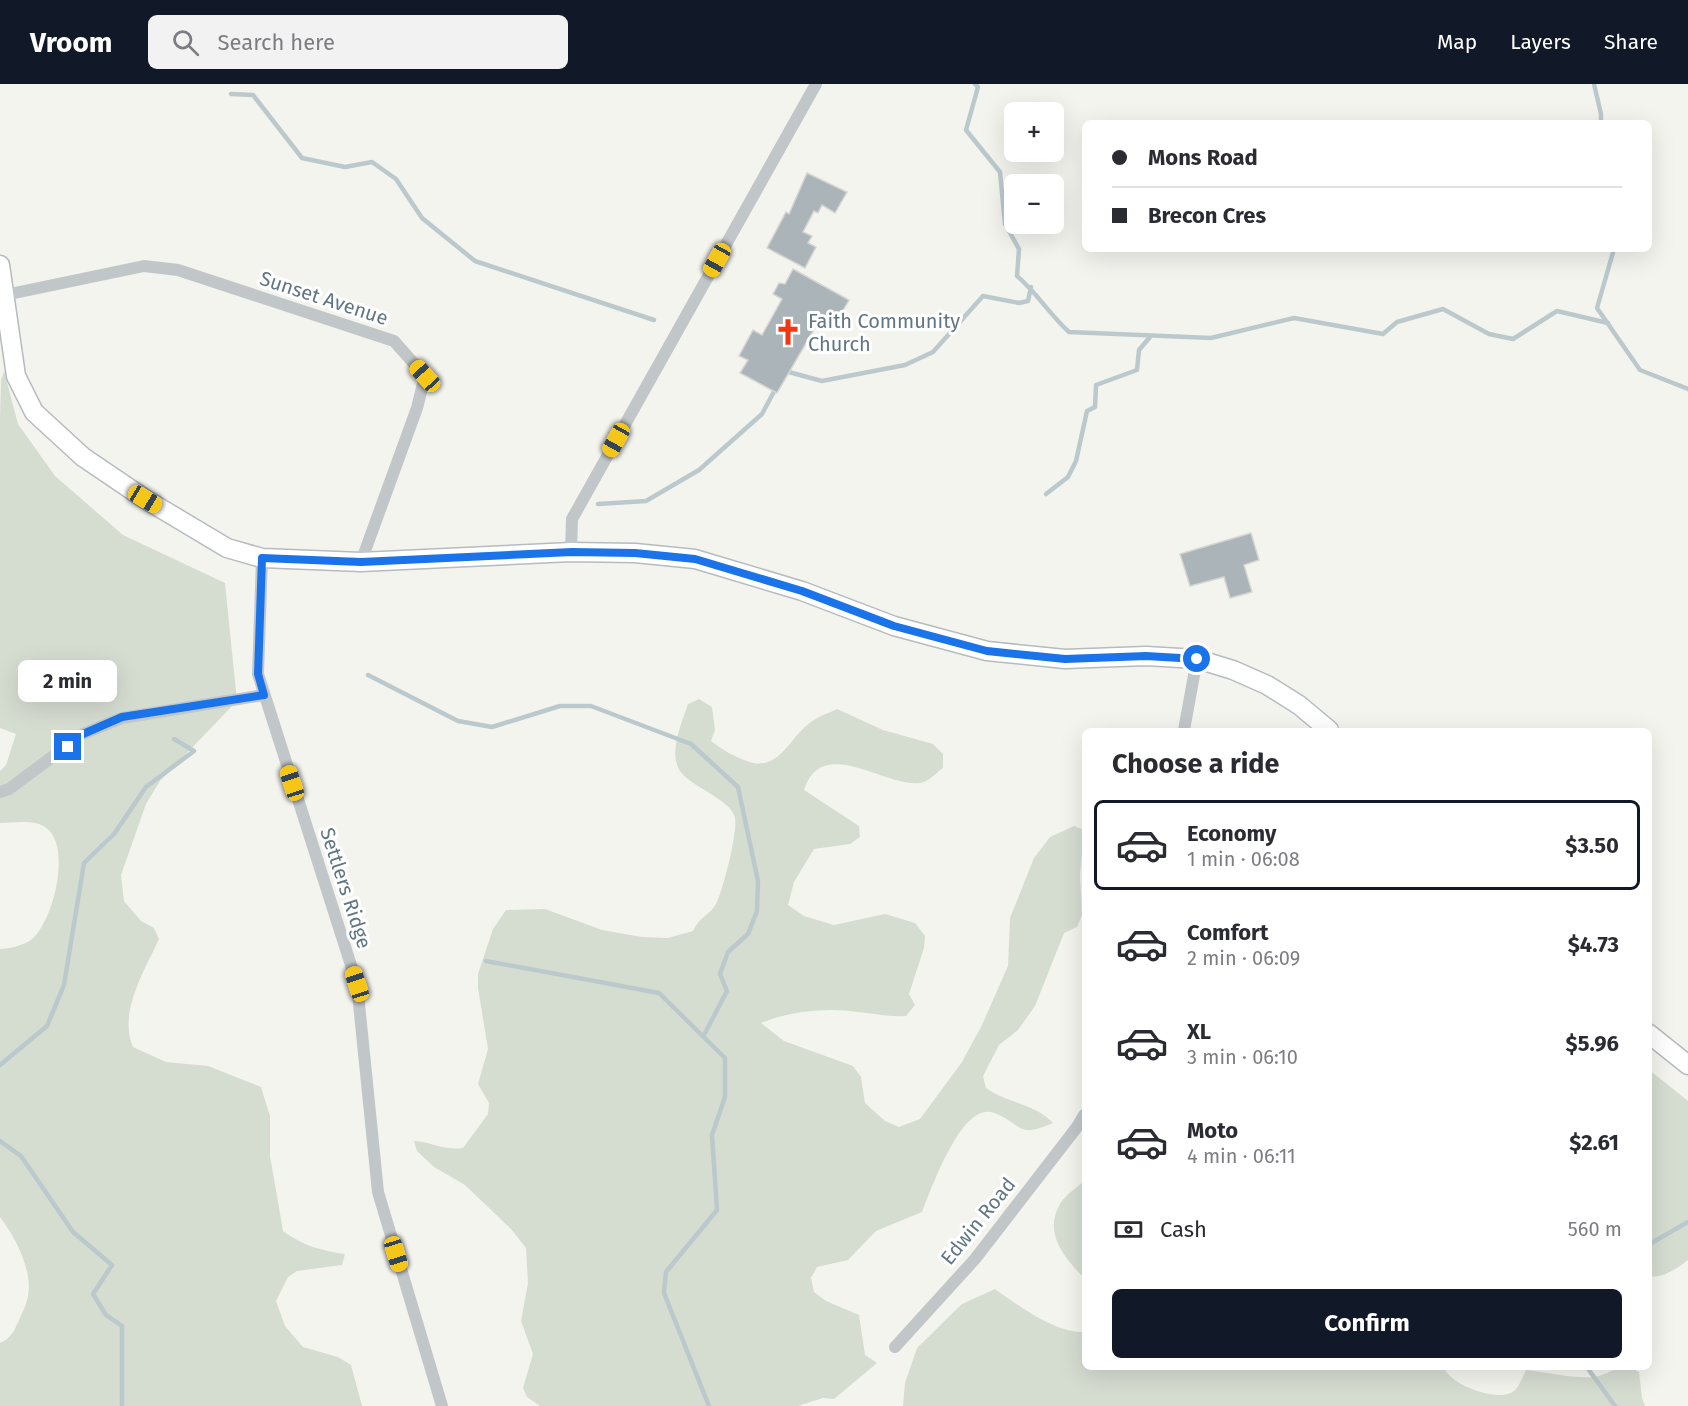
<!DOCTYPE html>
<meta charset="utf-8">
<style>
:root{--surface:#fff;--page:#f2f2f3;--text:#2b2b33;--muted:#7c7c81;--line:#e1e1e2;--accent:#111827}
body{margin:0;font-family:"Fira Sans",sans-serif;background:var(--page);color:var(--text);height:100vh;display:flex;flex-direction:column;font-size:22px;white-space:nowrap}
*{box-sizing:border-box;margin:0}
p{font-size:20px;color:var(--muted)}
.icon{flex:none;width:33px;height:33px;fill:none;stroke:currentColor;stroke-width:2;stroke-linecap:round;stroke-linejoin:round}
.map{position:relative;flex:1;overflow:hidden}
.drawer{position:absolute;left:1082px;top:644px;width:570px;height:642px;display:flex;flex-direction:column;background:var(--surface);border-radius:9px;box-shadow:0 6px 24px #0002}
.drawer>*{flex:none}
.top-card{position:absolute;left:1082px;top:36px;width:570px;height:132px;border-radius:9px;box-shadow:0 6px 24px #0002;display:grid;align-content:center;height:132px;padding:0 30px;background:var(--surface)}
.controls{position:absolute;left:1004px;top:18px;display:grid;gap:12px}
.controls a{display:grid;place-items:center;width:60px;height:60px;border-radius:9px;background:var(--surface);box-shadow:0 6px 24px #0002;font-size:30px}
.end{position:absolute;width:27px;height:27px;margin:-14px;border:8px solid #1a73e8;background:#fff;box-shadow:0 0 0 3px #fff}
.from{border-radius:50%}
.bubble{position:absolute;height:42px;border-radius:9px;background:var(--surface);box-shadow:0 6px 24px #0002;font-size:20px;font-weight:700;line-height:42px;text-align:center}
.car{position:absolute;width:18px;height:36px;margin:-18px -9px;border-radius:8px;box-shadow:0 0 4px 2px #0007;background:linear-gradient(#f5c518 24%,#345 0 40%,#f5c518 0 76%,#345 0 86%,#f5c518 0)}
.top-card b{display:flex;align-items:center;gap:21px;height:57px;font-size:22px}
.top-card b+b{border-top:2px solid var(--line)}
.top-card i{width:15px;height:15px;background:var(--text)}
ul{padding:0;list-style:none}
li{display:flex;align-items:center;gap:18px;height:90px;margin:0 12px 9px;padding:0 18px;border:3px solid transparent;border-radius:9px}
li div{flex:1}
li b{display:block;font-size:22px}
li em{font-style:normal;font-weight:700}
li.selected{border-color:var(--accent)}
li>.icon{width:54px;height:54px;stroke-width:1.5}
h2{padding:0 30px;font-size:27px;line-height:72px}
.pay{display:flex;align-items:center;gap:15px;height:66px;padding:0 30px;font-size:22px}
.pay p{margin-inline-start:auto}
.action{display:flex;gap:12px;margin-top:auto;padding:12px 30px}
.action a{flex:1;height:69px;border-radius:9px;background:var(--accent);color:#fff;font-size:24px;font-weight:700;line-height:69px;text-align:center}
header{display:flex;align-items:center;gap:36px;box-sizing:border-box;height:84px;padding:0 30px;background:var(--accent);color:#fff}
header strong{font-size:28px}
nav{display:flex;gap:33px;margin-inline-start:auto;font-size:21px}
.search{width:420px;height:54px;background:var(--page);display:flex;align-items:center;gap:15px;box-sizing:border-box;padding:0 21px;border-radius:9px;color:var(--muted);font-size:22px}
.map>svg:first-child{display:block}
</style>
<header>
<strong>Vroom</strong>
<div class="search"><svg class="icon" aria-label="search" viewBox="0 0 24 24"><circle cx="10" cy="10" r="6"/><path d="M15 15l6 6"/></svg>Search here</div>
<nav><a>Map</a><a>Layers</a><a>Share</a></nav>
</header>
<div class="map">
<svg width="1688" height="1322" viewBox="0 0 1688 1322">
<rect width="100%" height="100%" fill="#f4f4ef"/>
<!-- green -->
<g fill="#d5dcd0">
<path d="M4 287 18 340 55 392 123 451 225 499 237 617 160 697 146 720 121 791 124 817 141 837 154 844 159 855C145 886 118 928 133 963L166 978 208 982 261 1003 270 1032V1072L283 1147C302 1161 321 1167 345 1170L342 1181 297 1187 288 1193 276 1217 285 1242 303 1263 338 1273 351 1281 362 1322H0V1259C12 1254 15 1245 20 1234 23 1227 27 1219 28 1212 33 1186 15 1153 0 1133V865C8 865 24 861 31 856 53 839 73 761 45 743 34 735 13 739 0 739V687L6 681 16 650 0 644V336L1 296Z"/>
<path d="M699 615 712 623 715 646 711 657C722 665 731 671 744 676 779 691 788 654 811 638 819 632 829 629 837 625L883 646 933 660 943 670V684C936 689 928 698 920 699 884 703 822 650 804 706L859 742 860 753 850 760 814 765 794 798 788 821 804 832 834 841 885 830 915 839 925 852 924 864 909 910 915 921 906 932C887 933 878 930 859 928 827 923 790 927 761 939L784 957 853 982 861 993 865 1019 885 1037 899 1043 920 1035 962 978 982 941 1008 882 1010 834 1034 774 1050 753 1074 742 1084 746 1080 791 1082 831 1077 843 1064 849 1035 922 1018 946 999 961 983 992 986 1004C1007 1019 1036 1020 1053 1039 1016 1055 1025 1041 994 1029 962 1016 931 1106 922 1128L876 1147 848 1176 817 1183 811 1194 814 1208 826 1217 859 1231 865 1271 877 1279 834 1315 823 1314 798 1322H540L527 1313 523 1304 533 1270 521 1237 528 1199 526 1164 511 1145 465 1101 434 1083 417 1067 414 1057C432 1058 445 1067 463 1064L488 1030 489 1019 478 1000 488 965 478 904V890L493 845 506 826 545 825 602 846 642 853 668 854 693 847C699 833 710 831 716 820 723 807 738 747 735 734 733 725 724 719 717 714 706 706 688 698 680 687 668 668 682 639 688 620Z"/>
<path d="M1648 985 1688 1017V1176C1678 1184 1662 1195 1648 1192Z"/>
<path d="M1084 1097V1194C1064 1173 1043 1149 1060 1120 1065 1111 1077 1104 1084 1097Z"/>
<path d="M995 1205C1017 1221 1057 1250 1084 1248V1282L1444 1283C1449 1301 1499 1319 1514 1307 1519 1303 1523 1292 1526 1286 1545 1288 1576 1295 1594 1293 1614 1290 1617 1276 1639 1288L1642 1314 1645 1322H903L905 1299 917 1264 962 1220Z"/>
</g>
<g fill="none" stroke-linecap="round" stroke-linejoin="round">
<!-- stream -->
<g stroke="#bbc9cd" stroke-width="4.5">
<path d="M975 0 978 3 966 46 1000 88 1005 140 1019 165 1017 192C1037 209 1050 231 1069 248L1211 254 1294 234 1383 250 1397 238 1443 225 1489 250 1513 255 1557 227 1608 239"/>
<path d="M1594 0 1601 30V39"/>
<path d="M231 10 253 11 302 74 345 83 372 78 396 95 422 134 475 177 654 236"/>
<path d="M1614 165 1597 224 1640 286 1688 305"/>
<path d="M785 287 822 297 905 281 933 268 983 212 1019 219 1028 217 1031 203"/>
<path d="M1046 410 1068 393 1076 377 1087 327 1095 323 1096 301 1137 286 1139 266 1150 253"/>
<path d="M598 420 646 417 699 386 762 330 777 302"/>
<path d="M368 591 458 637 492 643 560 622H591L691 660 738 703 758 797 757 827 748 850 728 868 720 890 727 907 704 951"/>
<path d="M486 877 659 909 725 974V1013L712 1051 717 1126 666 1188 664 1209 709 1322"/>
<path d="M0 981 47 942 64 901 84 779 114 750 146 703 194 667 174 655"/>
<path d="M0 1057 21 1072 73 1148 112 1181 93 1210 106 1231 122 1242V1322"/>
<path d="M1648 1161 1688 1138"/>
<path d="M1586 1282 1615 1322"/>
</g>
</g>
<!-- building -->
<g fill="#abb5b9" stroke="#d5d5d2" stroke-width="1.5">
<path d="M807 89 847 108 835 129 822 121 818 129 814 127 803 148 812 152 808 159 816 163 805 184 767 164 786 128 789 130Z"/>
<path d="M793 185 849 216 833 244 819 237 777 309 740 289 748 276 739 272 753 246 762 251 782 215 773 210 779 199 785 200Z"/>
<path d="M1251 449 1259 476 1244 481 1252 508 1230 514 1224 493 1190 502 1180 470Z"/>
</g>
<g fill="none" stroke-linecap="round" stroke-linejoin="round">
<defs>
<g id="secondary">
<path d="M0 181 16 292 34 328 83 373 145 415 227 464 262 474 361 478 571 468 635 469 695 475 802 507 894 542 987 567 1065 575 1146 572 1197 575 1233 586 1267 601 1299 621 1329 646"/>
<path d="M1648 949 1688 981"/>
</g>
</defs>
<!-- secondary casing -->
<use href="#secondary" stroke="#b5bbbf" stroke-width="21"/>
<!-- minor -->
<g stroke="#c1c6c9" stroke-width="12">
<path d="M5 211 144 182 178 186 394 257 425 292 417 324 361 478"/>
<path d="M571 468 572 435 816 0"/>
<path d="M262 474 258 590 357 900 378 1108 442 1322"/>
<path d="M1184 646 1197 575"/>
<path d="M0 708 9 705 83 650 122 634 264 611"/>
<path d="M895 1263 975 1175 1077 1043 1084 1031"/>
</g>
<!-- secondary -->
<use href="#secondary" stroke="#fff" stroke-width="18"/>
</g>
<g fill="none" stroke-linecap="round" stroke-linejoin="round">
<!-- route -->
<path stroke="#1a73e8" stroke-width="8" d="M68 663 83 650 122 633 264 611 258 590 262 474 361 478 572 468 635 469 695 475 802 507 894 542 987 567 1065 575 1146 572 1197 575"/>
</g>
<!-- icons -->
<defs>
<symbol id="church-bare" viewBox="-9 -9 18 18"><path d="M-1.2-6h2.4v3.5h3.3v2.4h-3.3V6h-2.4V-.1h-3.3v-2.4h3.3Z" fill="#f43610" stroke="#fff" stroke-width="2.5" paint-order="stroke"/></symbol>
</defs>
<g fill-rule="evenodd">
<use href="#church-bare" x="769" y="229" width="38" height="38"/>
</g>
<g text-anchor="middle" stroke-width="6" stroke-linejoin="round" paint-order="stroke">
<!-- street labels -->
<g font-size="20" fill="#607684" stroke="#fff">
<text transform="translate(324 214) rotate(18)" y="7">Sunset Avenue</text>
<text transform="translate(346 804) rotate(72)" y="7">Settlers Ridge</text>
<text transform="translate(978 1137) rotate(-51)" y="7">Edwin Road</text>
</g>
<!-- poi labels -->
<g font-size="20" fill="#607684" stroke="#fff" text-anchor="start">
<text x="808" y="244">Faith Community<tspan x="808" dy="23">Church</tspan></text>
</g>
</g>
</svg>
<div class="controls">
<a>+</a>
<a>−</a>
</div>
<i class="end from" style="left:1197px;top:575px"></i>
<i class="end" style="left:68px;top:663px"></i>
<div class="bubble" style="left:18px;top:576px;width:99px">2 min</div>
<i class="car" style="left:717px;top:176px;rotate:209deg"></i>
<i class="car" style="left:425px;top:292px;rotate:318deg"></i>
<i class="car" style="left:616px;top:356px;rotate:209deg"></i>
<i class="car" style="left:145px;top:415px;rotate:121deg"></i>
<i class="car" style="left:292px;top:699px;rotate:342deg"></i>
<i class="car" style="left:357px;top:900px;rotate:342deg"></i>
<i class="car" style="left:396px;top:1170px;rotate:163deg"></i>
<div class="top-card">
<b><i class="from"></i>Mons Road</b>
<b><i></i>Brecon Cres</b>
</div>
<section class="drawer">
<h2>Choose a ride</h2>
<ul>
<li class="selected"><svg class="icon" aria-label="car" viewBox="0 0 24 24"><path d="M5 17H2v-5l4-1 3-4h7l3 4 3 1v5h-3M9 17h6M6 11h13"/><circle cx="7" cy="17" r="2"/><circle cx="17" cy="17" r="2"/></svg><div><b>Economy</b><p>1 min · 06:08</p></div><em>$3.50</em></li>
<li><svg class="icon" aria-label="car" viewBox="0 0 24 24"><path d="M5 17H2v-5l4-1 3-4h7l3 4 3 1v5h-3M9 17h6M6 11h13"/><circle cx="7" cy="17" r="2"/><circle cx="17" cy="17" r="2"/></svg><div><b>Comfort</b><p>2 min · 06:09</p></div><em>$4.73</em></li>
<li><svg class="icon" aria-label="car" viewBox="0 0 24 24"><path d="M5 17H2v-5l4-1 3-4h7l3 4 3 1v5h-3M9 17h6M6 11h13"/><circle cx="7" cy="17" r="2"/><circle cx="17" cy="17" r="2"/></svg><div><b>XL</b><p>3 min · 06:10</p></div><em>$5.96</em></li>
<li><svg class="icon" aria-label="car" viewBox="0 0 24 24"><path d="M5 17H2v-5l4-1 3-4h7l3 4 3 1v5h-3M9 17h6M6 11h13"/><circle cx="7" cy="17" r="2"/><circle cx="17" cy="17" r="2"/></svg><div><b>Moto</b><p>4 min · 06:11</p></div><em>$2.61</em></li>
</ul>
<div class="pay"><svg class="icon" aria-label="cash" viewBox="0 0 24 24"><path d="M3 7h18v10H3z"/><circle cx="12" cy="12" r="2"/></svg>Cash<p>560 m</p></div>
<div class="action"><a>Confirm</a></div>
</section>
</div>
